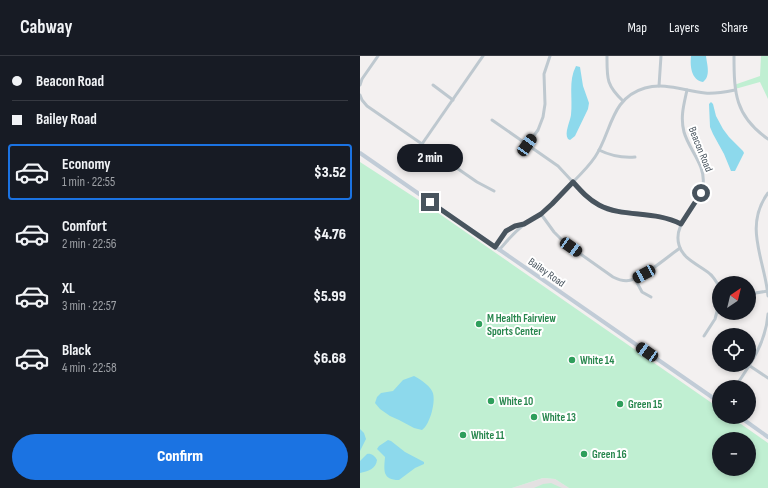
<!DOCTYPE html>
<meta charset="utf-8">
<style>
:root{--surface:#171b24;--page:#242831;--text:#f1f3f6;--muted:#9ea1a6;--line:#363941;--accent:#1b73e2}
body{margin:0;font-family:"Sofia Sans Condensed",sans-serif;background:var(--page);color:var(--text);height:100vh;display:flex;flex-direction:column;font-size:15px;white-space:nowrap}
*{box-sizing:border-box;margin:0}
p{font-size:13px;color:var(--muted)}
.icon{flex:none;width:22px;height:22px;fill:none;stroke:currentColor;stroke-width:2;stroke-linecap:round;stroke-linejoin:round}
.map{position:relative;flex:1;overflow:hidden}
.panel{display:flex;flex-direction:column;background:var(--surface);width:360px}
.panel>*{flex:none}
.banner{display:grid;align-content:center;height:88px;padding:0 12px;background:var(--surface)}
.needle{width:26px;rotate:35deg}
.controls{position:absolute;left:352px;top:220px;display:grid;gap:8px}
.controls a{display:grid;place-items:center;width:44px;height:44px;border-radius:50%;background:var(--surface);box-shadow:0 2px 6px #0003;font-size:20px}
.end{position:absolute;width:18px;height:18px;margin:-9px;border:5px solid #48545e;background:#fff;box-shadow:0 0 0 2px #fff}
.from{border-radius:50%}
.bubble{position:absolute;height:28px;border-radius:14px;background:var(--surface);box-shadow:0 2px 6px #0003;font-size:13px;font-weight:800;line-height:28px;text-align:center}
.car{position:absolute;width:12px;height:24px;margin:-12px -6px;border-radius:5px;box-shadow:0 0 3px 1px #0007;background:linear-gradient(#222 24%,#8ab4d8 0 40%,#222 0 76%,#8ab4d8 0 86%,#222 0)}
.banner b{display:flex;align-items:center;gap:14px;height:38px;font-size:15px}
.banner b+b{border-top:1px solid var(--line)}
.banner i{width:10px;height:10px;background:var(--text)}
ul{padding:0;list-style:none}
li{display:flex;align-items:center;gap:12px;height:56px;margin:0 8px 6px;padding:0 4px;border:2px solid transparent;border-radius:4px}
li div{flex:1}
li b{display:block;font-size:15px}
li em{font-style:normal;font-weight:800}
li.selected{border-color:var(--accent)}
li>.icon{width:36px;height:36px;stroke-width:1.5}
.button{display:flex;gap:8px;margin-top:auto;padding:8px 12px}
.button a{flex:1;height:46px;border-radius:24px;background:var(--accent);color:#fff;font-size:16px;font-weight:800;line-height:46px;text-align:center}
header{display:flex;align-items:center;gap:24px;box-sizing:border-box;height:56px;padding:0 20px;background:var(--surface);border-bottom:1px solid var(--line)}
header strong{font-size:19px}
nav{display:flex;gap:22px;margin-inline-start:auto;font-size:14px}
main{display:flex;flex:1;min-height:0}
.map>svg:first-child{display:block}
</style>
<header>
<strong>Cabway</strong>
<nav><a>Map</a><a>Layers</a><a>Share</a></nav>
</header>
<main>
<section class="panel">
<div class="banner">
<b><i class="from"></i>Beacon Road</b>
<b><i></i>Bailey Road</b>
</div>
<ul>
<li class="selected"><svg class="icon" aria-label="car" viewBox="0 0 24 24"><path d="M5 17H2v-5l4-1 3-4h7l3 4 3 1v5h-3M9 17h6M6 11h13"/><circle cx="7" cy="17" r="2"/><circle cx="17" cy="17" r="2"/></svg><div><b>Economy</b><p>1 min · 22:55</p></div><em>$3.52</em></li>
<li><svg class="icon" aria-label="car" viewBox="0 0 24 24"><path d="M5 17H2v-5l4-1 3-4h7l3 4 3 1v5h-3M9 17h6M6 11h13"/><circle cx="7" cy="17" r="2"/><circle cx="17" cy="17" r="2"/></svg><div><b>Comfort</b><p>2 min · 22:56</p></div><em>$4.76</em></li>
<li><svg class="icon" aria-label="car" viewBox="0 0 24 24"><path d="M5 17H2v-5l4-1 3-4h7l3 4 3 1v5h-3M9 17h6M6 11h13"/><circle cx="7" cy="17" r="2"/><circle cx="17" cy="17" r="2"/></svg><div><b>XL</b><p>3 min · 22:57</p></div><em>$5.99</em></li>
<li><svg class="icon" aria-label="car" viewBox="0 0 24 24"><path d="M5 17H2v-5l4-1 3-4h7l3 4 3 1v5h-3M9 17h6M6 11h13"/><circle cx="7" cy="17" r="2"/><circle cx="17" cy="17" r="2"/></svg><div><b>Black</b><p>4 min · 22:58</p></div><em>$6.68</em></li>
</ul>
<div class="button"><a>Confirm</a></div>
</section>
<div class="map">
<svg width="408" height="432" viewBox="0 0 408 432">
<rect width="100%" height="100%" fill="#f3f0f0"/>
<!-- education -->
<path fill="#e4e1e2" d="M183 422 195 423 209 432H152Z"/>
<!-- green -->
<g fill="#c0efd2" fill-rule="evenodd">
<path d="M401 0H408V43L400 26 375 33 374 29 400 20Z"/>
<path d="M0 106 71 152 359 352V361H371L408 387V432H209L195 423 183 422 152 432H0ZM359 383H389V413H359Z"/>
<path d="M191 427 202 432H174L183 428Z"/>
</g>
<!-- water -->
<g fill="#8dd9ec">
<path d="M331 0H346C347 9 351 20 343 26 331 24 330 10 331 0Z"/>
<path d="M216 10 220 11 223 30 229 47 228 53 215 80 210 84 208 83C204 77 210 66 211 59 213 42 208 25 216 10Z"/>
<path d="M351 46 353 48 356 60 363 73 369 81 383 95 384 97 375 115H371L364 98 353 78 350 71 349 48Z"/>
<path d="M54 320C60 323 69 329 72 335 77 343 70 369 62 374L54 372 39 364 30 360 20 353 15 347 17 341 21 337 33 335 43 324Z"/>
<path d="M0 373 4 377 6 383 0 395Z"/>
<path d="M28 384 31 385 45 396 64 406V408L55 412 39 424C22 424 24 414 25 401L17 393 19 390Z"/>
<path d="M7 398C11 397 15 400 17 404 16 413 8 415 0 417V405Z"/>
</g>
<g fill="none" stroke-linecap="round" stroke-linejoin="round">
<!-- minor -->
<g stroke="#bec8cf" stroke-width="3">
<path d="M247 0C247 22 246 29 263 45"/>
<path d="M374 0C374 37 375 60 408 83"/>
<path d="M0 29 2 23 18 0"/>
<path d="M73 29 93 44"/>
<path d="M299 30 301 0"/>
<path d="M327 34C324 48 320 61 324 76 329 94 346 109 343 129 341 152 312 165 319 189 323 204 340 209 350 218 354 221 356 226 359 230"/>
<path d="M0 39 2 44 7 50 117 126 134 135"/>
<path d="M132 64 198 110 224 138 238 149 255 154 303 161 321 168"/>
<path d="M62 88 123 0"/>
<path d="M167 89 178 74 183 61 185 48 184 18 190 0"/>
<path d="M239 94C251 100 262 102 275 101"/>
<path d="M408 137C383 171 405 204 408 240"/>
<path d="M181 158 194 176 205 187 253 221C259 224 265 226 271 224 286 220 307 201 320 192"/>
<path d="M135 191C144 177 148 171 164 168"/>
<path d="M139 194C147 185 155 175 165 168 170 163 177 161 183 156 194 147 203 136 213 126 221 118 229 110 235 101 252 76 250 42 285 32 305 26 324 35 345 37 355 38 365 36 375 34"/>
<path d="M275 223 282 236 291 241"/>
<path d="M389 238 408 235"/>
<path d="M344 280 355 263 359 248"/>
<path d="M390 310 408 322"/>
<path d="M375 331C391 308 406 286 408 258"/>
</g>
<!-- secondary -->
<g stroke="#c1ccd7" stroke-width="4">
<path d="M0 97 359 346"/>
<path d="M380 361 408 381"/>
</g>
</g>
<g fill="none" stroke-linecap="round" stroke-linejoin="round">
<!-- route -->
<path stroke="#48545e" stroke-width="5" d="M70 146 135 191 146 175 155 170 164 168 181 158 192 148 213 126C221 135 228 143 239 149 263 162 294 154 321 168L341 137"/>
</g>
<!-- markers -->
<g fill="#2e9e5b" stroke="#fff" stroke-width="1.5">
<circle cx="119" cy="268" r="4"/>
<circle cx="212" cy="304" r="4"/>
<circle cx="131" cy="345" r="4"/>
<circle cx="260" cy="348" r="4"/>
<circle cx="174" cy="361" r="4"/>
<circle cx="103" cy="379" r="4"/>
<circle cx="224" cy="398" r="4"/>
</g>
<g text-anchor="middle" stroke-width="4" stroke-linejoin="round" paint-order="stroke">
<!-- street labels -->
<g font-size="11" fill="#48545e" stroke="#fff">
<text transform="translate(341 93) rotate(68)" y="4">Beacon Road</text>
<text transform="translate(187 216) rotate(35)" y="4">Bailey Road</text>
</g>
<!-- leisure labels -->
<g font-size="11" font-weight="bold" fill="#27864d" stroke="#fff" text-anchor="start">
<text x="127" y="266">M Health Fairview<tspan x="127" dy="13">Sports Center</tspan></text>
<text x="220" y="308">White 14</text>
<text x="139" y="349">White 10</text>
<text x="268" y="352">Green 15</text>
<text x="182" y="365">White 13</text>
<text x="111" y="383">White 11</text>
<text x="232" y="402">Green 16</text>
</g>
</g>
</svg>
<div class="controls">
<a><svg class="needle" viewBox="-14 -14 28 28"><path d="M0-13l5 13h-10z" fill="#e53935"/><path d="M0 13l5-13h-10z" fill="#9ea1a6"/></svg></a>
<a><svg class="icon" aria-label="locate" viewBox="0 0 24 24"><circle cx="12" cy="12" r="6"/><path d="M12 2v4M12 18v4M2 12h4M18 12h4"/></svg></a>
<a>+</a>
<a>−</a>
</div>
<i class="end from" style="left:341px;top:137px"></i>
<i class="end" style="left:70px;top:146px"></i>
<div class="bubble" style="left:37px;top:88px;width:66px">2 min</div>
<i class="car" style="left:167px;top:89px;rotate:35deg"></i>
<i class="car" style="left:211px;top:191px;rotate:125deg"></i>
<i class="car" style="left:284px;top:218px;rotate:242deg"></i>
<i class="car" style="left:287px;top:296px;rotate:305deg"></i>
</div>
</main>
